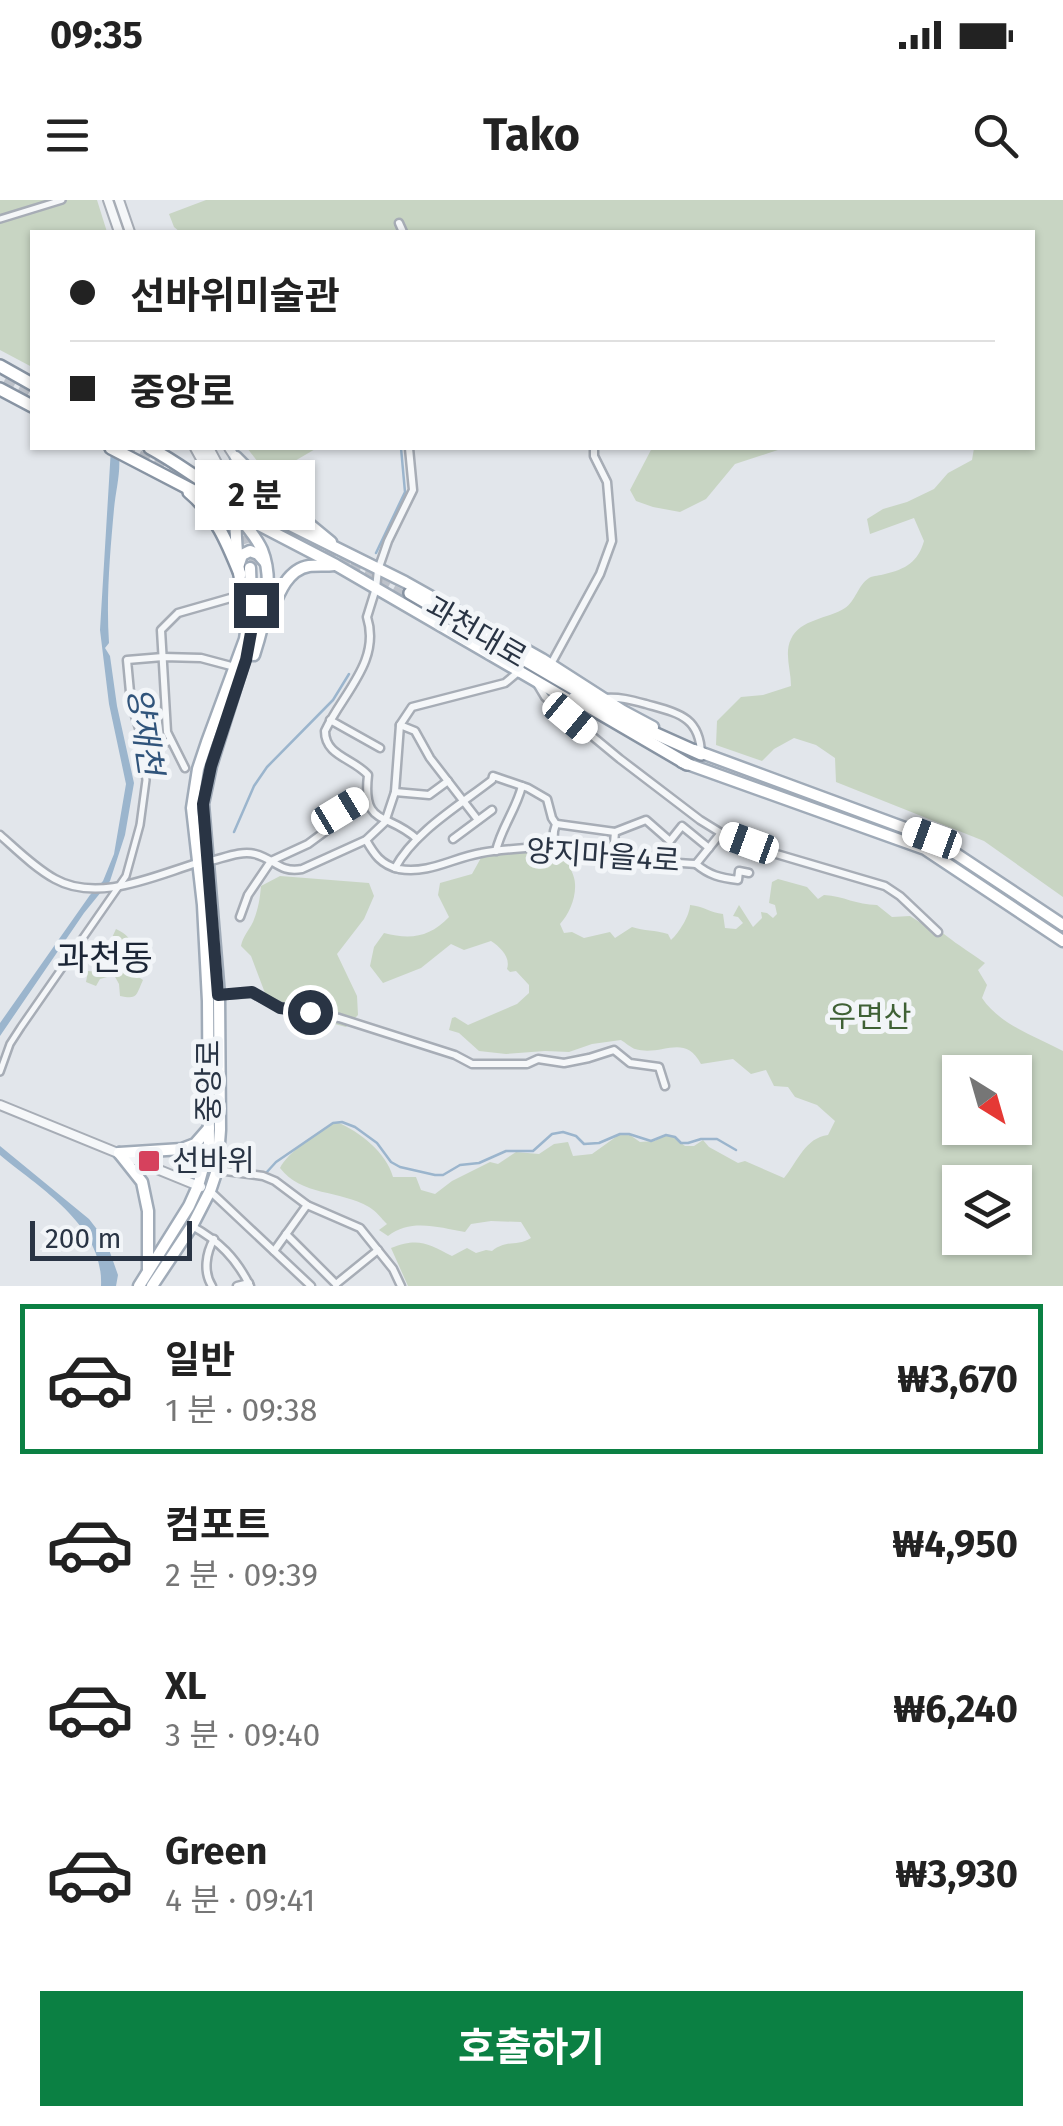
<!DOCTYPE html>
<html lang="ko">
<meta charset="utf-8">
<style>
:root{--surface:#fff;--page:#f2f2f2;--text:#222;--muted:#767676;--line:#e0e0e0;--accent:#0b8043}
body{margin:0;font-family:"Fira Sans","Noto Sans KR",sans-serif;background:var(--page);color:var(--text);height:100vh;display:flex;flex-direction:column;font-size:38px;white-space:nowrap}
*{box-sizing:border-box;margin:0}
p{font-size:32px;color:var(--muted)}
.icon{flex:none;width:55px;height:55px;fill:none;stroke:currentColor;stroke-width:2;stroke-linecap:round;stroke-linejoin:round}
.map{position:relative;height:1086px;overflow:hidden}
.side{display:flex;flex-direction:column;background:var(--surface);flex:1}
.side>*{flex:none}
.guide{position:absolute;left:30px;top:30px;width:1005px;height:220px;border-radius:0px;box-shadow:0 2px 8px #0004;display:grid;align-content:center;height:220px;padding:0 40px;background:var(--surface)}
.needle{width:65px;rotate:143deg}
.controls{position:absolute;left:942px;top:855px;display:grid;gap:20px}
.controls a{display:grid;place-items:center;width:90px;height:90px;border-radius:0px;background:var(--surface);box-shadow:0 2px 8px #0004;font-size:50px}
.scale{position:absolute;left:30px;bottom:25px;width:162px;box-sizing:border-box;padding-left:10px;border:5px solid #293444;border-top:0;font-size:28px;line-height:35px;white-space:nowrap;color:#293444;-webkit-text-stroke:8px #f2f5f8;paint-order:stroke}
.end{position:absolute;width:45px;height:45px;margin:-22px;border:12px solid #293444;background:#fff;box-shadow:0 0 0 5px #fff}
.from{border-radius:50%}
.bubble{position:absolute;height:70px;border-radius:0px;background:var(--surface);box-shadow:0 2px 8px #0004;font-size:32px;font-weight:700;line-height:70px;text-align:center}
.car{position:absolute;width:30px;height:60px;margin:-30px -15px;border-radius:12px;box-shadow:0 0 8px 2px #0007;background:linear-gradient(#fff 24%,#345 0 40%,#fff 0 76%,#345 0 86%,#fff 0)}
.guide b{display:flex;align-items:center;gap:35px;height:95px;font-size:38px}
.guide b+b{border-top:2px solid var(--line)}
.guide i{width:25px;height:25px;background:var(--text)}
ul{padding:18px 0 0;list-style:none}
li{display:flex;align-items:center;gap:30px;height:150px;margin:0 20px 15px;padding:0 20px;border:5px solid transparent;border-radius:0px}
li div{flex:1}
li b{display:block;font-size:38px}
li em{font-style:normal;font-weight:700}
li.selected{border-color:var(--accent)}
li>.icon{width:90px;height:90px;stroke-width:1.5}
.primary-button{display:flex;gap:20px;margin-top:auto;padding:20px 40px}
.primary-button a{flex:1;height:115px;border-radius:0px;background:var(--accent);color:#fff;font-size:40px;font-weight:700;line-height:115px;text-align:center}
.status{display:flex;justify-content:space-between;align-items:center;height:70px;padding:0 50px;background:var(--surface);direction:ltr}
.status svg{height:28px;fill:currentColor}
header{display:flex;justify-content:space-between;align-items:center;height:130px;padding:0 40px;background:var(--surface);font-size:45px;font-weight:700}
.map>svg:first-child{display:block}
</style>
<div class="status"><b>09:35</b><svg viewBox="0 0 49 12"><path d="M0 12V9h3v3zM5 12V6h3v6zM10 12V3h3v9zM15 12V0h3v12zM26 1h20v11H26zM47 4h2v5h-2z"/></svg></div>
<header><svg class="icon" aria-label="menu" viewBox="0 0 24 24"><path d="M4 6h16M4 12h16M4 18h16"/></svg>Tako<svg class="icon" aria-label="search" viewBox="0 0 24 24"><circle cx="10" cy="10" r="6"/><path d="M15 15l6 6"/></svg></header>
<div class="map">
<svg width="1063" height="1086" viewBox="0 0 1063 1086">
<rect width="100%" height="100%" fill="#e2e6eb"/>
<!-- green -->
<g fill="#c8d5c3" fill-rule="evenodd">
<path d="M0 0H97L107 32H32V167L0 150Z"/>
<path d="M206 0H1063V697L984 641 836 582 835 558 816 545 794 538 774 549 762 561 716 545 717 521 741 497 763 495 791 486C791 470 784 453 791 439 800 419 828 419 845 408 855 402 858 385 869 378 874 375 880 376 885 374 906 369 918 362 924 341L914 318 870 334 867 319 883 309 907 302 934 289 948 273 972 260 974 248H1032V32H180L174 27 169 14Z"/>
<path d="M247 248H317L269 276Z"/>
<path d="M652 248H784L735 264 706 299 680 312 653 307 636 301 630 290Z"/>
<path d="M525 653 565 654 569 659C569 669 575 675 575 684 576 698 569 714 560 724L564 733 572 732 584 738 610 732 615 738 632 727C644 731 655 730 668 734L671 740C679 733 690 715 690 705 704 706 710 713 723 714L725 728 736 729 743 723 738 717 733 716 739 705 753 727 762 718 761 712 767 713 773 718 777 714 775 705 769 703 772 682 778 679 807 687 818 699 824 695C844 696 856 705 877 705L892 717 910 716 921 723 929 720C942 735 968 751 985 763L978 770 987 785 982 798C1000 825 1035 836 1063 851V1086H408L391 1048C419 1037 428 1044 452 1056L467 1048 476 1053 486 1050 492 1051C507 1039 517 1047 531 1038L521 1022 491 1021 471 1024 465 1032C440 1028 411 1018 388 1036L379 1030 387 1024C381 1018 376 1011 369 1007 340 990 301 996 280 968 287 953 321 928 337 922 360 932 386 952 393 977H416L421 990 435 994 452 981 490 962 498 964 516 952 539 954 554 944 568 942 573 956 592 954 620 934 627 933 640 942 655 941 659 937 671 935 685 946H694L703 940 709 947 738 963 745 961 784 978C798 961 805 938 828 935L835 921 817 905 795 897 788 887 774 886 766 870 751 874 733 859 701 864C684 832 662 857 635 849 632 848 624 842 621 840L592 844 569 852 545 851 506 854 479 851 459 833 449 830 452 818 455 817 468 825 517 804 529 793V785L516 771 510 772 507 769C511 757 500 747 491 741L464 750 451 744 421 768 383 783 370 766 374 747 384 733C411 740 430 737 449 717L438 695 440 683 472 674 482 656ZM960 872H1015V928H960ZM960 982H1015V1038H960Z"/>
<path d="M280 676 369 683 374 696 364 719 337 754 357 796 358 815 346 827 309 817 278 813 265 793 251 756 241 746C243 736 248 732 253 722 258 710 260 699 261 686Z"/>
<path d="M116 729C127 734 132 740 134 751L124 762 131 772 143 780C136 795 138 800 120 796L119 784 114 775 100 779 96 786 86 782 88 771C104 773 110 765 116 751L109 744Z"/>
</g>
<!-- water -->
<g fill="#9bb5cd">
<path d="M111 248H118C122 270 116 287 114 309 110 353 106 399 109 443L105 448 110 456 117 506 134 583 125 635 110 681 84 713 0 836V823L90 695 103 681 114 654 126 584 109 504 100 430Z"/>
<path d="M0 946 89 1019 106 1041 118 1075 116 1086H101C104 1026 41 989 0 955Z"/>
</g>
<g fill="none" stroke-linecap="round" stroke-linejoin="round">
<!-- stream -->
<g stroke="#9bb5cd" stroke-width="2.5">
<path d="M376 353 405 292 401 248"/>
<path d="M234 632 254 586 267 567 333 500 349 474"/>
<path d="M266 973 276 962 333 923 342 922 355 927 377 943 391 962 400 967 435 975H443L460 965 479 963 506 951H533L552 934 563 932 576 936 584 944 599 943 620 934H629L651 941 666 935 675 937 681 943H688L701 939H717L736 950"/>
</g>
<!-- tertiary-tunnel -->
<g stroke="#bdc2ca" stroke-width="8" stroke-dasharray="8 4" stroke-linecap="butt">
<path d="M217 263 227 288"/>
<path d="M242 324 255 368"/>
</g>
<!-- trunk-tunnel -->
<g stroke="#bdc2ca" stroke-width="11" stroke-dasharray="11 5.5" stroke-linecap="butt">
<path d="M3 183 32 199"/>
<path d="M124 248 213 295"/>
<path d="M312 341 358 366"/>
<path d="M349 367 407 398"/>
</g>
<defs>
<g id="pedestrian">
<path d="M0 19 62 0"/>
<path d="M0 872 10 844 21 827 126 676 140 625 146 580 143 556 146 550"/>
</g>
<g id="minor">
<path d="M399 23 403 32"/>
<path d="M409 248 413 290 388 341 378 370 376 388 367 417C381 461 343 493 325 531 325 556 353 558 368 575 362 628 387 611 417 639"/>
<path d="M551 464 600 374 612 341 607 282 594 256V248"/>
<path d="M536 482 545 497 620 559 700 620 721 633 773 653 885 686 900 696 938 732"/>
<path d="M605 498C620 497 631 500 646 504 677 513 700 516 701 554"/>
<path d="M330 520 380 548"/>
<path d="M400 525 415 531 430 558 478 620"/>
<path d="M170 541 146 550 131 503 127 460 163 457 201 458 231 466"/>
<path d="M185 568 167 532 161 430 178 413 241 395"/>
<path d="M395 592 429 595 448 581"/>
<path d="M557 624 615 632"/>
<path d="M0 635C17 650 35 668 55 679 98 703 154 676 197 663"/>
<path d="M453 639 492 610"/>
<path d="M366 640C374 654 381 665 399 669 430 674 452 658 481 653 496 650 512 649 527 648 584 647 640 662 696 664L721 633"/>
<path d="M496 651C501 628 516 610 522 586"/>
<path d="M613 655 615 632 646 620 670 641 682 626 709 648"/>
<path d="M206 662C222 659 240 650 255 654 275 659 279 673 302 669L366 640 385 622 395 592 400 525 412 507 505 483 517 473 522 474"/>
<path d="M696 664C709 675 720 678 738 680L739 671 749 673"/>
<path d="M395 668C414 632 460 605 492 580L493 576 528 588 547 599 552 618 556 624 554 631 553 649"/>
<path d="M240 717 248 695 271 661 308 644 327 630 340 611 366 595"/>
<path d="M219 795 252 793 280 807 339 818 455 855 472 864H527L538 859 564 863 589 858 614 850 630 863 659 867 665 886"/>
<path d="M218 970 263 976 275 981 307 1005 360 1028 393 1069 401 1086"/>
<path d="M210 991 311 1086"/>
<path d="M192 1026C219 1041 236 1058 250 1086"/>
<path d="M286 1034 336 1084"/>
<path d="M274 1051 307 1005"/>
<path d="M336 1084 378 1050"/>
<path d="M212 1086C203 1072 206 1053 214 1039"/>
<path d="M237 1086 249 1083"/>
</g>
<g id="tertiary">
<path d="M108 0 119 32"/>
<path d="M119 0 130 32"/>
<path d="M195 248 206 268 222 290"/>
<path d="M202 248 212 266"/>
<path d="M209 248 217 263"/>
<path d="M218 282 235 290H240L245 284 242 268 229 248"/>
<path d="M231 299 238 295 242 288"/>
<path d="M0 905 201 987"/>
</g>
<g id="primary">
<path d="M236 257 275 296 331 342"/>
<path d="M251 310 280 320 405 382 542 459 623 511 653 527"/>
<path d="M236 313 336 365 579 506"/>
<path d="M236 314C233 352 245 388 241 426"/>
<path d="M239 317C247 327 257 338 262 350 275 382 264 424 254 455"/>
<path d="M239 364 242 355 250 351 258 354 265 362"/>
<path d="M267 422C276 402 284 370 309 366 317 365 326 366 334 365"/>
<path d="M694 550 932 638 1063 725"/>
<path d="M682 562 925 649 1063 741"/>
<path d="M119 953 142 982 148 1011V1069"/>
<path d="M119 953 182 949 195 944 209 928"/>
<path d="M139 1086 189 1006 198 986 209 946 208 801 203 705 192 608 198 569 207 542 245 439 251 398 250 368"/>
<path d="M152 1086 192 1026 210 991 217 970 220 930 219 795 203 604 211 566 251 438"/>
</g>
<g id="trunk">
<path d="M0 166 32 184"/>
<path d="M0 189 32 206"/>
<path d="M111 248 236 313"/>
<path d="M150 248C189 269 214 294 256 310"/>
<path d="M189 292C216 315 227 342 240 374"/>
<path d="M410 393 636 525 701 554"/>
<path d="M574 498 687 564"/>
</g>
</defs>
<!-- pedestrian casing -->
<use href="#pedestrian" stroke="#a7adb6" stroke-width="10"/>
<!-- minor casing -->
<use href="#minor" stroke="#a7adb6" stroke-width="11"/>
<!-- tertiary casing -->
<use href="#tertiary" stroke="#a7adb6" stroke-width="12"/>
<!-- primary casing -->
<use href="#primary" stroke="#a0abb8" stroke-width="15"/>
<!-- trunk casing -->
<use href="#trunk" stroke="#8894a3" stroke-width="16"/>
<!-- pedestrian -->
<use href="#pedestrian" stroke="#f5f7f9" stroke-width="5"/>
<!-- minor -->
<use href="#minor" stroke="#f5f7f9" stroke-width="6"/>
<!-- tertiary -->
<use href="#tertiary" stroke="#f5f7f9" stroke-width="8"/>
<!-- primary -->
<use href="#primary" stroke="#fff" stroke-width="10"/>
<!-- trunk -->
<use href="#trunk" stroke="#fff" stroke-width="11"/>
</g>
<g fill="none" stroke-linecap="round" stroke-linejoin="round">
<!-- route -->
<path stroke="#293444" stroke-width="12" d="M256 405 246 460 211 566 203 604 218 795 252 792 280 808 310 812"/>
</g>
<!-- markers -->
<rect fill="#d6415d" stroke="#f2f5f8" stroke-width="4" x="137" y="949" width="24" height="24" rx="5"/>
<g text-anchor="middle" stroke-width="10" stroke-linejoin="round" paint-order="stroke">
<!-- street labels -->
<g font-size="30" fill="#293444" stroke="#f2f5f8">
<text transform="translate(476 432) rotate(30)" y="10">과천대로</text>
<text transform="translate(603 656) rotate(4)" y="10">양지마을4로</text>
<text transform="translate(209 881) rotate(-90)" y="10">중앙로</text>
</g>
<!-- park labels -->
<g font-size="30" fill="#3f6135" stroke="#f2f5f8">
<text x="870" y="827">우면산</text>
</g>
<!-- poi labels -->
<g font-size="30" fill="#293444" stroke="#f2f5f8" text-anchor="start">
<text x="172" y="971">선바위</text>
</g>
<!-- water labels -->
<g font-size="32" font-style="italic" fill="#30547b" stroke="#f2f5f8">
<text transform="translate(145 531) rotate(82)" y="11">양재천</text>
</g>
<!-- quarter labels -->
<g font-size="35" fill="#1b2535" stroke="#f2f5f8">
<text x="105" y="770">과천동</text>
</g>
</g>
</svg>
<div class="controls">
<a><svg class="needle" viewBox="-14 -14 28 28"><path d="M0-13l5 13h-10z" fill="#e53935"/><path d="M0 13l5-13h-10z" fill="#767676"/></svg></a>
<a><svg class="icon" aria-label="layers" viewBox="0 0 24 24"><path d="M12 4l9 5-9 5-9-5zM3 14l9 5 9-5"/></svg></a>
</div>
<div class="scale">200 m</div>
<i class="end from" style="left:310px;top:812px"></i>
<i class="end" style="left:256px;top:405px"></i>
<div class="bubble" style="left:195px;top:260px;width:120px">2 분</div>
<i class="car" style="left:570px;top:518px;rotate:130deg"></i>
<i class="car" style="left:340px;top:611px;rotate:59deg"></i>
<i class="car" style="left:932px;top:638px;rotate:290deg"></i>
<i class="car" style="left:749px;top:643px;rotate:290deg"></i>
<div class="guide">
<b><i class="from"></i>선바위미술관</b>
<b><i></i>중앙로</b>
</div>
</div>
<section class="side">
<ul>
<li class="selected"><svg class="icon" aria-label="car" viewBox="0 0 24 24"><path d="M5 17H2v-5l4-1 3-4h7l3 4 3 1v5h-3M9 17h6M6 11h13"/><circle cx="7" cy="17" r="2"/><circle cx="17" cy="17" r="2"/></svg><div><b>일반</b><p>1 분 · 09:38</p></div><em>₩3,670</em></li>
<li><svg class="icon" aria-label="car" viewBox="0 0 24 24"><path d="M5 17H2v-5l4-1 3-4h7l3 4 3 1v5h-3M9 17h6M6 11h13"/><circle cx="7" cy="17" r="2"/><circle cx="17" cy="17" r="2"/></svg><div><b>컴포트</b><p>2 분 · 09:39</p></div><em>₩4,950</em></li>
<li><svg class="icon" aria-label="car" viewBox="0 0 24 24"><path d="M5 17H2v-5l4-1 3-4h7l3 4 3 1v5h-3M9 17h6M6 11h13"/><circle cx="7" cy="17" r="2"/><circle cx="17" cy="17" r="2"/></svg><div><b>XL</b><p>3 분 · 09:40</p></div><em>₩6,240</em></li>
<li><svg class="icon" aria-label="car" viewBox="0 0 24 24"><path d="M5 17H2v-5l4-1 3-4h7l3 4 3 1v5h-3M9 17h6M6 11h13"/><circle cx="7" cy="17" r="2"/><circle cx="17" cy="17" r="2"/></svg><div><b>Green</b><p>4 분 · 09:41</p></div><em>₩3,930</em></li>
</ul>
<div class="primary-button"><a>호출하기</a></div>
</section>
